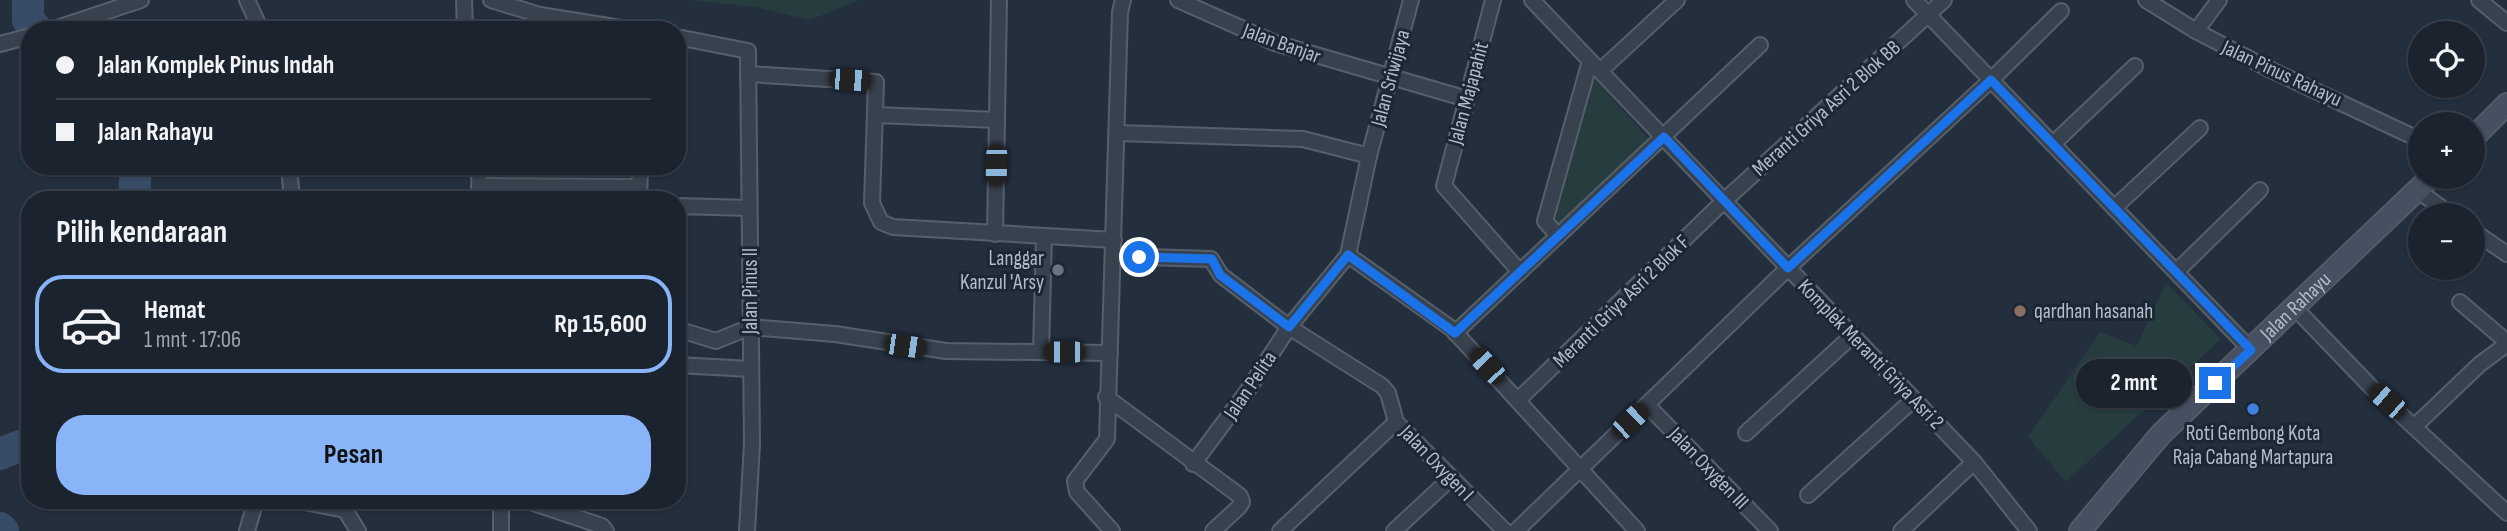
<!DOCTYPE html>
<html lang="id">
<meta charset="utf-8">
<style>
:root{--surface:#1b232e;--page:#242b36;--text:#f1f3f6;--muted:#a0a4aa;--line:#39404a;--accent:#8ab4f8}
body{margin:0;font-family:"Sofia Sans Condensed",sans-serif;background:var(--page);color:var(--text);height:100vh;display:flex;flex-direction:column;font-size:26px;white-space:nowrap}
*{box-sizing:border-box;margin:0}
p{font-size:23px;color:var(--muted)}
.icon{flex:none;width:38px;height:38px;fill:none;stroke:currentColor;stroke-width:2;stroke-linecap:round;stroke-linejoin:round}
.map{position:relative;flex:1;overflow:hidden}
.drawer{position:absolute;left:21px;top:191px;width:665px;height:318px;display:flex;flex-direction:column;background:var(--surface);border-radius:28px;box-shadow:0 2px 5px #0004,0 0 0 2px var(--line)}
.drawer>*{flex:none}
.banner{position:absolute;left:21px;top:21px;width:665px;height:154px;border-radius:28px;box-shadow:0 2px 5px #0004,0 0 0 2px var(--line);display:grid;align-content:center;height:154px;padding:0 35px;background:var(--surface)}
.buttons{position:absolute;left:2408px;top:21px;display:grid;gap:14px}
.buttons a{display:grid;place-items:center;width:77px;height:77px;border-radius:50%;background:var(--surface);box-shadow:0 2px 5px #0004,0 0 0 2px var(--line);font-size:35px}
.end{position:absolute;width:32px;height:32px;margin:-16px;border:9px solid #1a73e8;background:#fff;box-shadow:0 0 0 4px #fff}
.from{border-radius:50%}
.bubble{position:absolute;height:49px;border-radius:24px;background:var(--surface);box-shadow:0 2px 5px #0004,0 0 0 2px var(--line);font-size:23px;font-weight:700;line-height:49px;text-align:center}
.car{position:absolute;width:21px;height:42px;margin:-21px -10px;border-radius:9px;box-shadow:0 0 5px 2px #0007;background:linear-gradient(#222 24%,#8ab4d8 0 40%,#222 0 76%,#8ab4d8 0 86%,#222 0)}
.banner b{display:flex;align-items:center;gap:24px;height:66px;font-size:26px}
.banner b+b{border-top:2px solid var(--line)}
.banner i{width:18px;height:18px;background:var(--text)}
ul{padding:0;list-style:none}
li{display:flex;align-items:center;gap:21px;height:98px;margin:0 14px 10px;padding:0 21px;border:4px solid transparent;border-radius:28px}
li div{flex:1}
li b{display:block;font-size:26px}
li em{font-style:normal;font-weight:700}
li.selected{border-color:var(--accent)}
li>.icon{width:63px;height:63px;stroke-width:1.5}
h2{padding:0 35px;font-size:32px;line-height:84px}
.action{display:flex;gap:14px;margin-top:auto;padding:14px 35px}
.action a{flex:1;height:80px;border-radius:28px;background:var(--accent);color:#111;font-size:28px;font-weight:700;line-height:80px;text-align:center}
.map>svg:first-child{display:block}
</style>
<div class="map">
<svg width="2507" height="531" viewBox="0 0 2507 531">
<rect width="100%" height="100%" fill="#242f3e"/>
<!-- green -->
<g fill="#263c3f">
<path d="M690 0H860L810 20 755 7Z"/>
<path d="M1593 78 1650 140 1552 229 1554 218Z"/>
<path d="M2166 283 2221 339 2066 482 2028 437 2100 332 2137 346Z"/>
</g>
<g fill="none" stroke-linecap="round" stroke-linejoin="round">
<!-- river -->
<g stroke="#394c67" stroke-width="32">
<path d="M28 0V20L37 30"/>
<path d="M134 200 136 166"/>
<path d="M0 454 30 442"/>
<path d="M0 528 3 531"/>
</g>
<defs>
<g id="minor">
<path d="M247 0 261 30"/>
<path d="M464 0 465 30"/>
<path d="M491 0 540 15 633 30"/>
<path d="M1178 0 1275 43 1467 99"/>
<path d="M1493 0 1444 186 1520 272"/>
<path d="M1532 0 1974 462 2029 531"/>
<path d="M1914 0 2251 350"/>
<path d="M2146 0 2196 31 2267 68 2420 140"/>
<path d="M2479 0 2507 23"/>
<path d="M51 30 141 0"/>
<path d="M2196 31 2219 0"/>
<path d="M677 37 748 51 752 444 747 531"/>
<path d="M0 44 30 36"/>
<path d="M1600 71 1677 0"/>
<path d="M748 74 876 82 872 203 881 222 893 227 1114 240"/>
<path d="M876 115 997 120"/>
<path d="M1118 133 1303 139 1369 156"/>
<path d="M2053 144 2135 66"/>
<path d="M289 166 292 200"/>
<path d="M478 166 481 200"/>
<path d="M479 186 639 187"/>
<path d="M2416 189 2451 215"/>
<path d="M639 200 640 166"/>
<path d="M677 206 749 208"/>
<path d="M2114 208 2200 128"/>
<path d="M2473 231 2507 254"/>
<path d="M995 234 999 0"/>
<path d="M1558 236 1545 221 1590 61"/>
<path d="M1348 255 1452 329 1637 531"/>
<path d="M1114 256 1211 259 1221 275 1289 327 1382 386 1388 393 1396 422 1505 531"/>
<path d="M2176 272 2260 190"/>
<path d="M2460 302 2507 342"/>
<path d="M2295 308 2372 388 2507 513"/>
<path d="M677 329 716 341 750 327 835 334 946 351 1110 353"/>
<path d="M1455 333 1760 45"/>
<path d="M1041 352 1044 236"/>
<path d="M677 365 751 369"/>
<path d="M1106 397 1240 496 1242 502 1239 507 1213 531"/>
<path d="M1518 400 1724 201 1944 0"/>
<path d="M1647 405 1770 531"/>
<path d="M2415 426 2480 364 2507 344"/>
<path d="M1746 433 1853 335"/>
<path d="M1193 464 1246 393 1289 327 1348 255 1369 156 1411 0"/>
<path d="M1808 495 1914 399"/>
<path d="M294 500 345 510 358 531"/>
<path d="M524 500 602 526 606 531"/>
<path d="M247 531 256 500"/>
<path d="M501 531V500"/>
<path d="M1112 531 1077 492 1075 481 1107 439 1120 12 1123 0"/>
<path d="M1280 531 1396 422"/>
<path d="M1394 531 1450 479"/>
<path d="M1516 531 1788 268 1991 80 2061 11"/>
<path d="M1901 531 1974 462"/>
</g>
<g id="secondary">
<path d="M2473 138 2507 104"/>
<path id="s1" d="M2080 531 2161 434 2431 177"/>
</g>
</defs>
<!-- minor casing -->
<use href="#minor" stroke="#565f6c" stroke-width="18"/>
<!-- secondary casing -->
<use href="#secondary" stroke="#565f6c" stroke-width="24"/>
<!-- minor -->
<use href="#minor" stroke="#38414e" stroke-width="14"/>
<!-- secondary -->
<use href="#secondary" stroke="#465061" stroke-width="21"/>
</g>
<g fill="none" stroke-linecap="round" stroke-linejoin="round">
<!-- route -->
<path stroke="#1a73e8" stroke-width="9" d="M1139 257 1212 259 1220 275 1289 327 1348 255 1455 333 1664 137 1788 268 1991 80 2251 350 2215 383"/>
</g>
<!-- markers -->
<circle fill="#6b7280" stroke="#1d2633" stroke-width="2.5" cx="1058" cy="270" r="7"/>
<circle fill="#8d6e63" stroke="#1d2633" stroke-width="2.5" cx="2020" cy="311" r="7"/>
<circle fill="#3f7fe0" stroke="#1d2633" stroke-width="2.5" cx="2253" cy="409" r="7"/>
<g text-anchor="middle" stroke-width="6" stroke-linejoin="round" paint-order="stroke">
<!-- street labels -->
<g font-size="21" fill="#b4bcc9" stroke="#1d2633">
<text transform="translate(1282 43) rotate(20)" y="7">Jalan Banjar</text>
<text transform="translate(2282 73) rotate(25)" y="7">Jalan Pinus Rahayu</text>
<text transform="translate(1390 78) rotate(-75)" y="7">Jalan Sriwijaya</text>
<text transform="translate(1468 93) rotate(-75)" y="7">Jalan Majapahit</text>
<text transform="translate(1826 108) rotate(-42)" y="7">Meranti Griya Asri 2 Blok BB</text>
<text transform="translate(750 291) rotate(-90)" y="7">Jalan Pinus II</text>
<text transform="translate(1621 301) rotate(-44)" y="7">Meranti Griya Asri 2 Blok F</text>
<text dy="7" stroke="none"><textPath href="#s1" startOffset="312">Jalan Rahayu</textPath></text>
<text transform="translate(1871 354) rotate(46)" y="7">Komplek Meranti Griya Asri 2</text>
<text transform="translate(1250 385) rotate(-56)" y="7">Jalan Pelita</text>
<text transform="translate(1437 463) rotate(46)" y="7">Jalan Oxygen I</text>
<text transform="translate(1709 468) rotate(46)" y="7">Jalan Oxygen III</text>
</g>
<!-- poi labels -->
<g font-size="21" fill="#b4bcc9" stroke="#1d2633" text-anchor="end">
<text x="1044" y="265">Langgar<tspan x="1044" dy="24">Kanzul 'Arsy</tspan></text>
<text x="2034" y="318" text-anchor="start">qardhan hasanah</text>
<text x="2253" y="440" text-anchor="middle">Roti Gembong Kota<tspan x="2253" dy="24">Raja Cabang Martapura</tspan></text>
</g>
</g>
</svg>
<div class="buttons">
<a><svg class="icon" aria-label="locate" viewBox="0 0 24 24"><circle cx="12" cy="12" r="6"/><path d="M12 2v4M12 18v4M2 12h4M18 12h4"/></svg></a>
<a>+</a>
<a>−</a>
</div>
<i class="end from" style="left:1139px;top:257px"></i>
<i class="end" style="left:2215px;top:383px"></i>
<div class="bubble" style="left:2076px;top:359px;width:116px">2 mnt</div>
<i class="car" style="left:850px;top:80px;rotate:94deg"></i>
<i class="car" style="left:996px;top:165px;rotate:181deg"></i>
<i class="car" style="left:905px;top:346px;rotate:98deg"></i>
<i class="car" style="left:1064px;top:352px;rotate:270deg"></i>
<i class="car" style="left:1487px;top:366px;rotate:317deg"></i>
<i class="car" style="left:2387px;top:401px;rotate:311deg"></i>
<i class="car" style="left:1630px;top:421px;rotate:46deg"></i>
<div class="banner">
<b><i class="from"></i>Jalan Komplek Pinus Indah</b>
<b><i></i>Jalan Rahayu</b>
</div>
<section class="drawer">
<h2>Pilih kendaraan</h2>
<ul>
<li class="selected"><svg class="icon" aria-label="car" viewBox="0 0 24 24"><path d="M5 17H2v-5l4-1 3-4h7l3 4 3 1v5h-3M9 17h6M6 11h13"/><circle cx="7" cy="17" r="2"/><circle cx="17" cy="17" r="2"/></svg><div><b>Hemat</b><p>1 mnt · 17:06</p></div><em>Rp 15,600</em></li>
</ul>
<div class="action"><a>Pesan</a></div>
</section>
</div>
